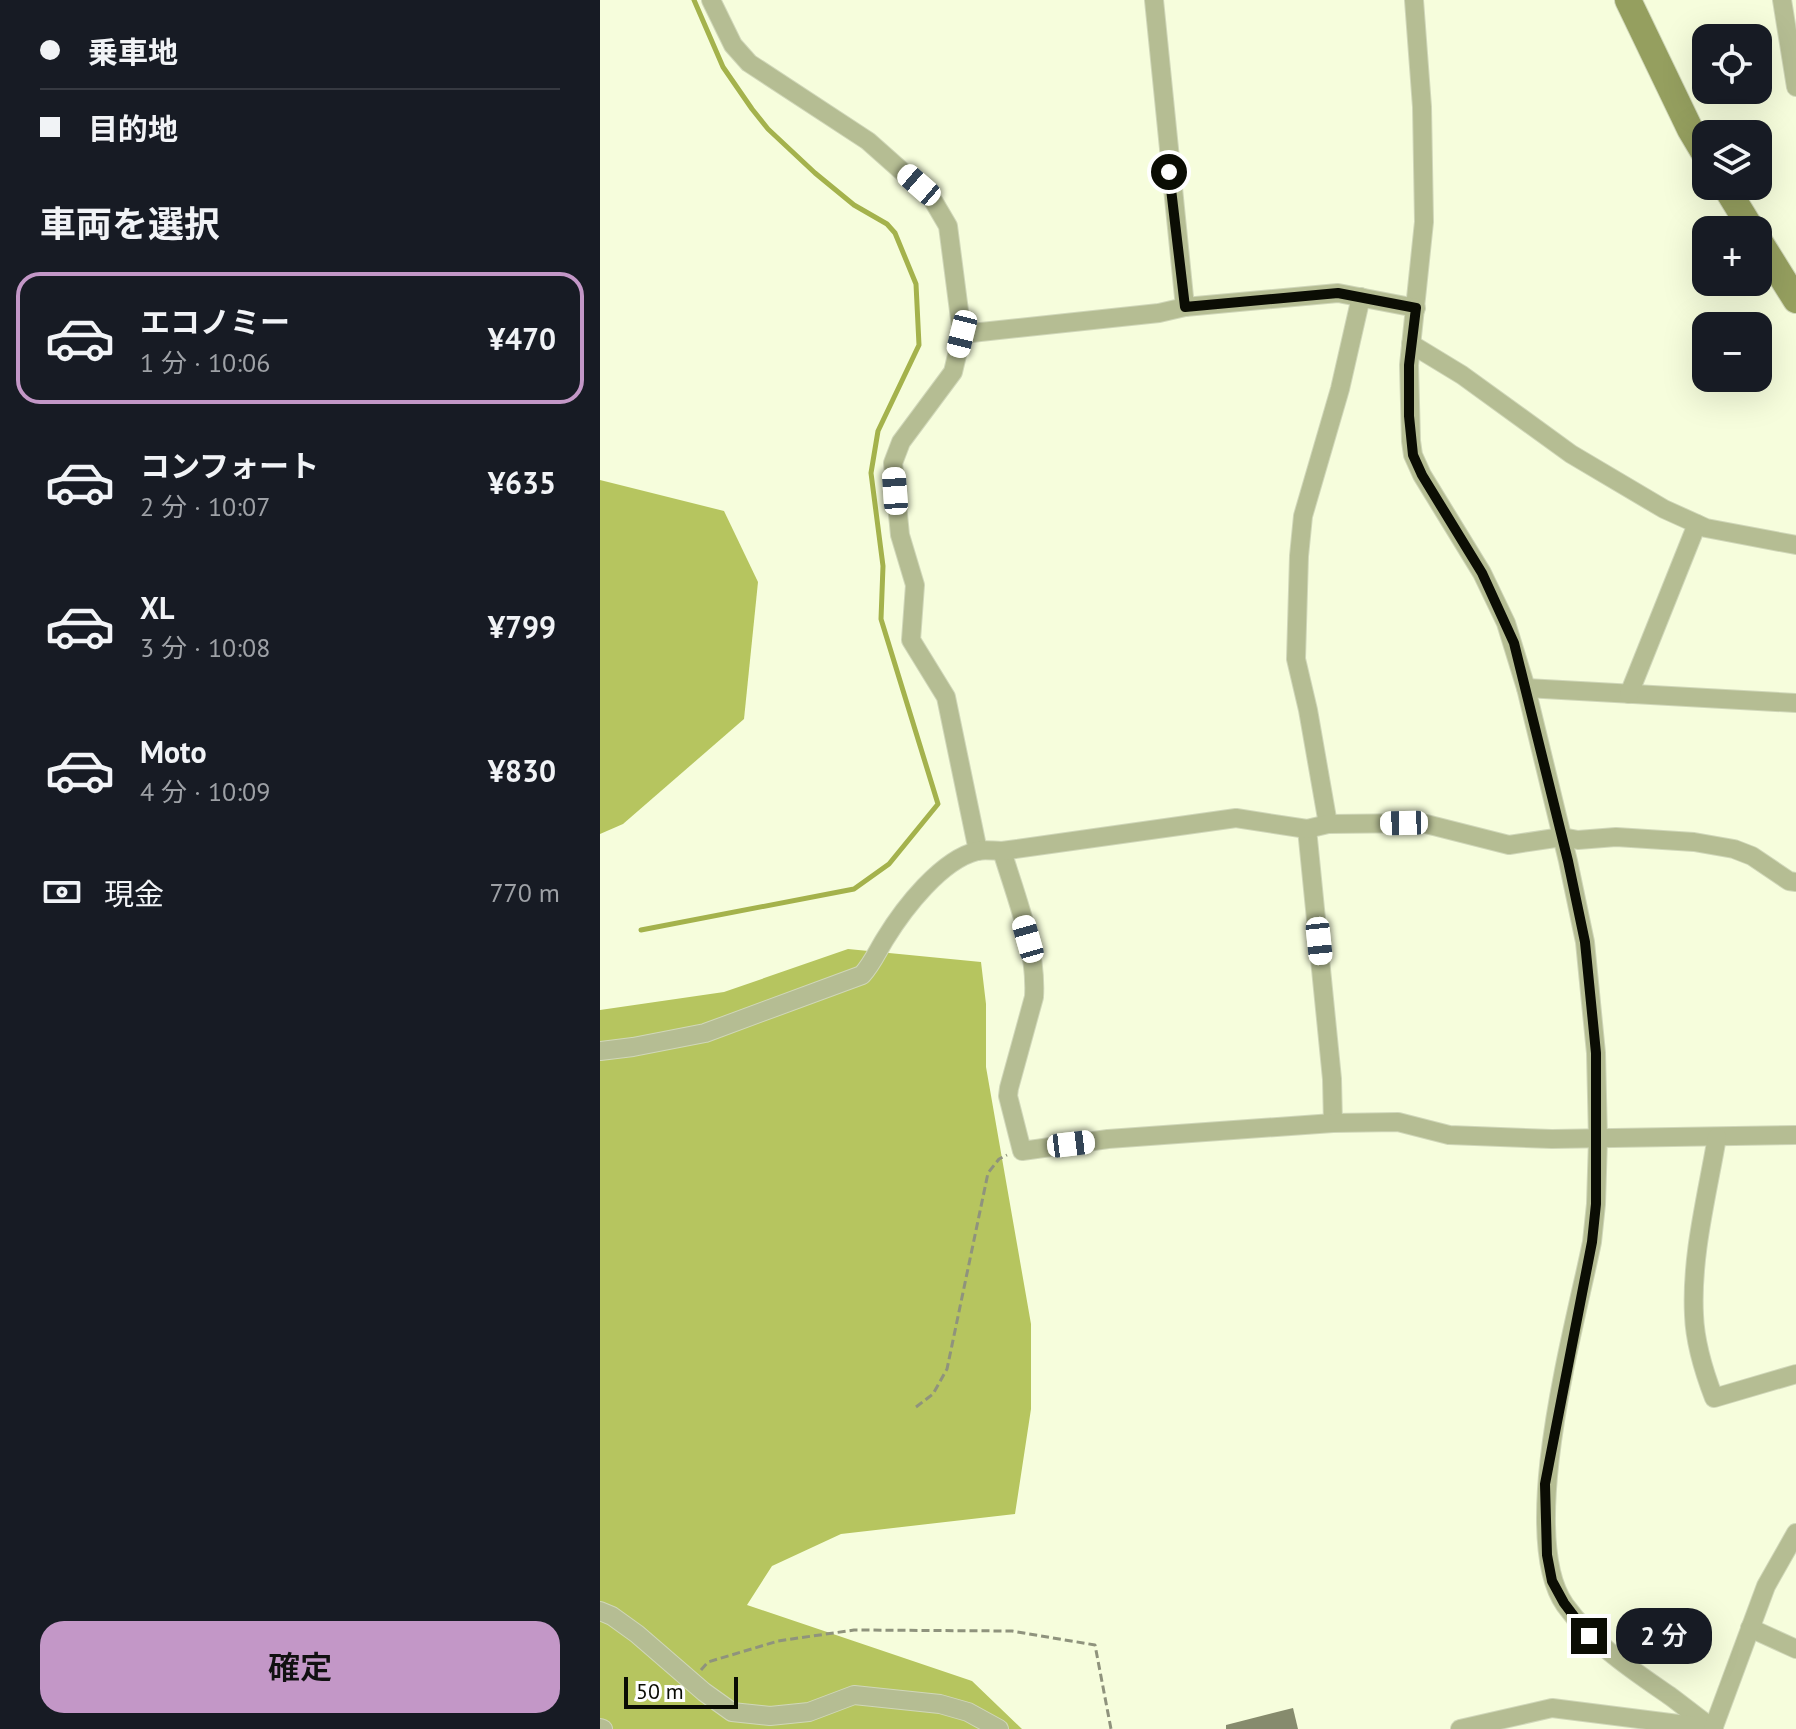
<!DOCTYPE html>
<html lang="ja">
<meta charset="utf-8">
<style>
:root{--surface:#171b24;--page:#20242c;--text:#f1f3f6;--muted:#9ea1a6;--line:#363941;--accent:#c397c7}
body{margin:0;font-family:"PT Sans","Noto Sans JP",sans-serif;background:var(--page);color:var(--text);height:100vh;display:flex;flex-direction:column;font-size:30px;white-space:nowrap}
*{box-sizing:border-box;margin:0}
p{font-size:26px;color:var(--muted)}
.icon{flex:none;width:44px;height:44px;fill:none;stroke:currentColor;stroke-width:2;stroke-linecap:round;stroke-linejoin:round}
.map{position:relative;flex:1;overflow:hidden}
.side{display:flex;flex-direction:column;background:var(--surface);width:600px}
.side>*{flex:none}
.banner{display:grid;align-content:center;height:176px;padding:0 40px;background:var(--surface)}
.tools{position:absolute;left:1092px;top:24px;display:grid;gap:16px}
.tools a{display:grid;place-items:center;width:80px;height:80px;border-radius:16px;background:var(--surface);box-shadow:0 8px 32px #0002;font-size:40px}
.scale{position:absolute;left:24px;bottom:20px;width:114px;box-sizing:border-box;padding-left:8px;border:4px solid #0b0d04;border-top:0;font-size:22px;line-height:28px;white-space:nowrap;color:#0b0d04;-webkit-text-stroke:6px #fff;paint-order:stroke}
.end{position:absolute;width:36px;height:36px;margin:-18px;border:10px solid #0b0d04;background:#fff;box-shadow:0 0 0 4px #fff}
.from{border-radius:50%}
.bubble{position:absolute;height:56px;border-radius:24px;background:var(--surface);box-shadow:0 8px 32px #0002;font-size:26px;font-weight:600;line-height:56px;text-align:center}
.car{position:absolute;width:24px;height:48px;margin:-24px -12px;border-radius:10px;box-shadow:0 0 6px 2px #0007;background:linear-gradient(#fff 24%,#345 0 40%,#fff 0 76%,#345 0 86%,#fff 0)}
.banner b{display:flex;align-items:center;gap:28px;height:76px;font-size:30px}
.banner b+b{border-top:2px solid var(--line)}
.banner i{width:20px;height:20px;background:var(--text)}
ul{padding:0;list-style:none}
li{display:flex;align-items:center;gap:24px;height:132px;margin:0 16px 12px;padding:0 24px;border:4px solid transparent;border-radius:24px}
li div{flex:1}
li b{display:block;font-size:30px}
li em{font-style:normal;font-weight:600}
li.selected{border-color:var(--accent)}
li>.icon{width:72px;height:72px;stroke-width:1.5}
h2{padding:0 40px;font-size:36px;line-height:96px}
.pay{display:flex;align-items:center;gap:20px;height:88px;padding:0 40px;font-size:30px}
.pay p{margin-inline-start:auto}
.button{display:flex;gap:16px;margin-top:auto;padding:16px 40px}
.button a{flex:1;height:92px;border-radius:24px;background:var(--accent);color:#111;font-size:32px;font-weight:600;line-height:92px;text-align:center}
main{display:flex;flex:1;min-height:0}
.map>svg:first-child{display:block}
</style>
<main>
<section class="side">
<div class="banner">
<b><i class="from"></i>乗車地</b>
<b><i></i>目的地</b>
</div>
<h2>車両を選択</h2>
<ul>
<li class="selected"><svg class="icon" aria-label="car" viewBox="0 0 24 24"><path d="M5 17H2v-5l4-1 3-4h7l3 4 3 1v5h-3M9 17h6M6 11h13"/><circle cx="7" cy="17" r="2"/><circle cx="17" cy="17" r="2"/></svg><div><b>エコノミー</b><p>1 分 · 10:06</p></div><em>¥470</em></li>
<li><svg class="icon" aria-label="car" viewBox="0 0 24 24"><path d="M5 17H2v-5l4-1 3-4h7l3 4 3 1v5h-3M9 17h6M6 11h13"/><circle cx="7" cy="17" r="2"/><circle cx="17" cy="17" r="2"/></svg><div><b>コンフォート</b><p>2 分 · 10:07</p></div><em>¥635</em></li>
<li><svg class="icon" aria-label="car" viewBox="0 0 24 24"><path d="M5 17H2v-5l4-1 3-4h7l3 4 3 1v5h-3M9 17h6M6 11h13"/><circle cx="7" cy="17" r="2"/><circle cx="17" cy="17" r="2"/></svg><div><b>XL</b><p>3 分 · 10:08</p></div><em>¥799</em></li>
<li><svg class="icon" aria-label="car" viewBox="0 0 24 24"><path d="M5 17H2v-5l4-1 3-4h7l3 4 3 1v5h-3M9 17h6M6 11h13"/><circle cx="7" cy="17" r="2"/><circle cx="17" cy="17" r="2"/></svg><div><b>Moto</b><p>4 分 · 10:09</p></div><em>¥830</em></li>
</ul>
<div class="pay"><svg class="icon" aria-label="cash" viewBox="0 0 24 24"><path d="M3 7h18v10H3z"/><circle cx="12" cy="12" r="2"/></svg>現金<p>770 m</p></div>
<div class="button"><a>確定</a></div>
</section>
<div class="map">
<svg width="1196" height="1729" viewBox="0 0 1196 1729">
<rect width="100%" height="100%" fill="#f6fddc"/>
<!-- forest -->
<g fill="#b6c55f">
<path d="M0 480 124 511 158 582 144 719 23 824 0 834Z"/>
<path d="M248 949 381 962 386 1004V1067L431 1324V1409L415 1514 241 1534 172 1566 147 1605 372 1681 422 1729H0V1010L124 992Z"/>
</g>
<g fill="none" stroke-linecap="round" stroke-linejoin="round">
<!-- stream -->
<path stroke="#a4b24c" stroke-width="5" d="M41 930 254 889 289 864 338 804 281 619 283 566 271 473 278 431 319 345 316 284 295 233 287 224 254 205 215 173 168 129 152 109 123 67 94 0"/>
</g>
<!-- building -->
<path fill="#868b6d" d="M693 1708 698 1729H626V1725Z"/>
<g fill="none" stroke-linecap="round" stroke-linejoin="round">
<defs>
<g id="street">
<path d="M111 0 133 45 149 63 268 141 331 197 348 226 362 334 353 372 301 442 293 463 300 535 315 585 311 640 346 697 378 851"/>
<path d="M554 0 585 307"/>
<path d="M814 0 822 107 824 222 809 365 811 441 813 455 822 475 882 573 906 623 926 688 968 861 985 942 996 1053 998 1139 996 1204 992 1242C975 1326 916 1535 965 1605 994 1645 1031 1669 1070 1696 1085 1707 1099 1719 1114 1729"/>
<path d="M1182 0 1196 87"/>
<path d="M362 334 559 313 585 307 738 293 816 308"/>
<path d="M811 344 862 375 971 454 1064 509 1106 528 1196 545"/>
<path d="M926 688 1196 703"/>
<path d="M1029 694 1097 524"/>
<path d="M728 824 708 710 696 659 699 556 703 516 740 389 761 297"/>
<path d="M707 829 732 1079 733 1123"/>
<path d="M402 851C416 897 437 948 434 997L409 1088 408 1096 422 1151 508 1139 733 1123 798 1122 849 1135 952 1139 1196 1135"/>
<path d="M0 1051 33 1047 105 1033 262 975C272 964 277 952 285 939 304 908 341 860 377 851 385 849 394 851 402 851L636 818 707 829 728 824 822 823 909 845 962 837 978 840 1016 837 1094 842 1134 849 1152 856 1189 881 1196 882"/>
<path d="M1117 1137C1107 1196 1091 1256 1094 1315 1095 1344 1104 1372 1114 1398L1196 1374"/>
<path d="M0 1611 12 1616 37 1634 104 1692 132 1712 170 1716 209 1712 254 1695 340 1704 368 1712 399 1729"/>
<path d="M1150 1628 1196 1649"/>
<path d="M0 1728 3 1729"/>
<path d="M860 1729 952 1708 1110 1728"/>
<path d="M1113 1729 1166 1586 1196 1533"/>
</g>
<g id="secondary">
<path d="M1028 0 1090 129 1106 156"/>
<path d="M1125 186 1152 230"/>
<path d="M1158 239 1196 300"/>
</g>
</defs>
<!-- street casing -->
<use href="#street" stroke="#d0d7b9" stroke-width="20"/>
<!-- secondary casing -->
<use href="#secondary" stroke="#d0d7b9" stroke-width="28"/>
<!-- path -->
<g stroke="#8f937d" stroke-width="3" stroke-dasharray="8 4" stroke-linecap="butt">
<path d="M316 1407 333 1394 347 1369 388 1173 399 1159 407 1155"/>
<path d="M101 1670 108 1662 178 1641 254 1630 412 1631 495 1645 511 1729"/>
</g>
<!-- street -->
<use href="#street" stroke="#b5bd93" stroke-width="18"/>
<!-- secondary -->
<use href="#secondary" stroke="#959f5f" stroke-width="26"/>
</g>
<g fill="none" stroke-linecap="round" stroke-linejoin="round">
<!-- route -->
<path stroke="#0b0d04" stroke-width="10" d="M569 172 585 307 738 293 816 308 809 365V416L813 455 822 475 882 573 914 643 968 861 985 942 996 1053V1204L992 1242 945 1484 947 1555 952 1581 964 1603 989 1636"/>
</g>
</svg>
<div class="tools">
<a><svg class="icon" aria-label="locate" viewBox="0 0 24 24"><circle cx="12" cy="12" r="6"/><path d="M12 2v4M12 18v4M2 12h4M18 12h4"/></svg></a>
<a><svg class="icon" aria-label="layers" viewBox="0 0 24 24"><path d="M12 4l9 5-9 5-9-5zM3 14l9 5 9-5"/></svg></a>
<a>+</a>
<a>−</a>
</div>
<div class="scale">50 m</div>
<i class="end from" style="left:569px;top:172px"></i>
<i class="end" style="left:989px;top:1636px"></i>
<div class="bubble" style="left:1016px;top:1608px;width:96px">2 分</div>
<i class="car" style="left:319px;top:185px;rotate:311deg"></i>
<i class="car" style="left:362px;top:334px;rotate:194deg"></i>
<i class="car" style="left:295px;top:491px;rotate:356deg"></i>
<i class="car" style="left:804px;top:823px;rotate:269deg"></i>
<i class="car" style="left:428px;top:939px;rotate:344deg"></i>
<i class="car" style="left:719px;top:941px;rotate:174deg"></i>
<i class="car" style="left:471px;top:1144px;rotate:83deg"></i>
</div>
</main>
